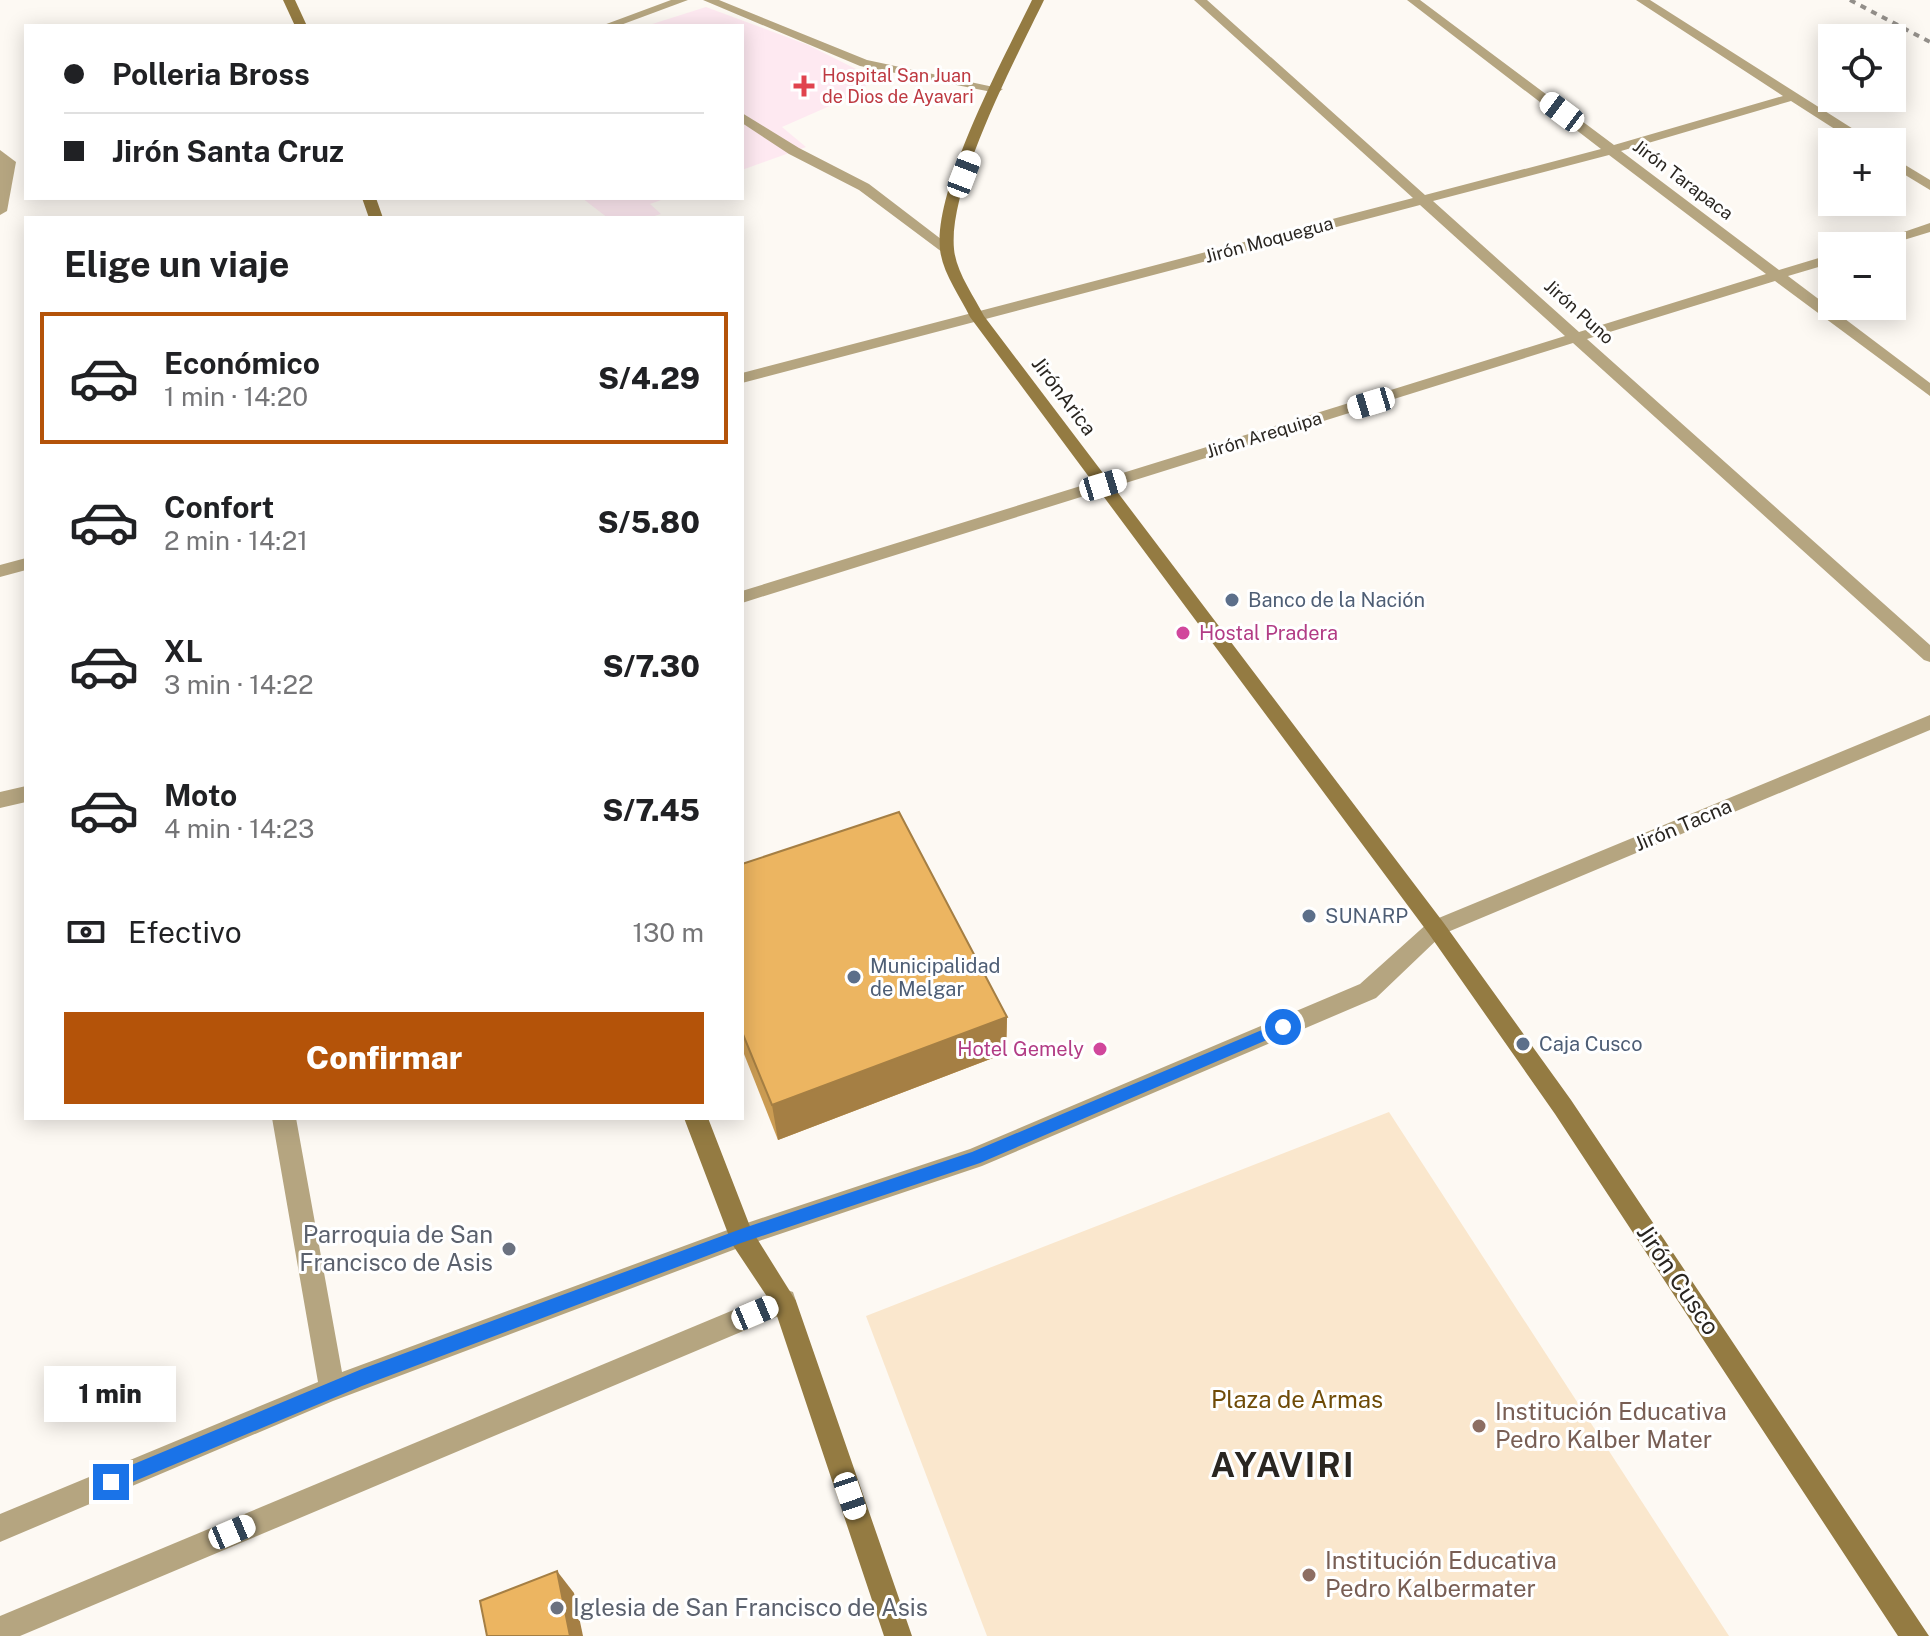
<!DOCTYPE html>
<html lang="es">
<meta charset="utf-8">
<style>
:root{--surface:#fff;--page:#f2f2f2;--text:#202124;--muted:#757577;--line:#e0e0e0;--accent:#b45309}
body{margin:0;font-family:"Public Sans",sans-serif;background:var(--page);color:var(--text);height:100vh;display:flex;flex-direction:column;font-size:30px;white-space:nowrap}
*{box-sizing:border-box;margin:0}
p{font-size:26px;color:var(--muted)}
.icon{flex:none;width:44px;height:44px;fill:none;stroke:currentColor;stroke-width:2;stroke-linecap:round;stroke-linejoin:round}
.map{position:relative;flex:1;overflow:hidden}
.side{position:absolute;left:24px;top:216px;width:720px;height:904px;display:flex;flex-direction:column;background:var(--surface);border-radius:0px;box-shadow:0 4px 20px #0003}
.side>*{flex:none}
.top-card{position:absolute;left:24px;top:24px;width:720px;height:176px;border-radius:0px;box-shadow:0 4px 20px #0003;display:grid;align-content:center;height:176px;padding:0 40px;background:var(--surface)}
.tools{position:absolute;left:1818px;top:24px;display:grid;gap:16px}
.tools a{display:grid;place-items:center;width:88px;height:88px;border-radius:0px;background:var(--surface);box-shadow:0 4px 20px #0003;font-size:40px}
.end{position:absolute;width:36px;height:36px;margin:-18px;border:10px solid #1a73e8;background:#fff;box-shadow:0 0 0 4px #fff}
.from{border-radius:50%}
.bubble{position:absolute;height:56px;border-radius:0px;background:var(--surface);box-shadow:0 4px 20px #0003;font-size:26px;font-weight:800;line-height:56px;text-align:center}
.car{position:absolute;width:24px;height:48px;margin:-24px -12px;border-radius:10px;box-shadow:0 0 6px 2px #0007;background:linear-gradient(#fff 24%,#345 0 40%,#fff 0 76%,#345 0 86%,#fff 0)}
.top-card b{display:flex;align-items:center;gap:28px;height:76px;font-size:30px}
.top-card b+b{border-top:2px solid var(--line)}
.top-card i{width:20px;height:20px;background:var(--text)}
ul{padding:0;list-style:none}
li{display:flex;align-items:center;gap:24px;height:132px;margin:0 16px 12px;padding:0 24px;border:4px solid transparent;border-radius:0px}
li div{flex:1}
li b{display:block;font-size:30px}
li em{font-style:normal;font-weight:800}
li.selected{border-color:var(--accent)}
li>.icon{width:72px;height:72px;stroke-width:1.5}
h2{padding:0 40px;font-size:36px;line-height:96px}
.pay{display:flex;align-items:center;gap:20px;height:88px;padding:0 40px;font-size:30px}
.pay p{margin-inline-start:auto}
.action{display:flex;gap:16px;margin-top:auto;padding:16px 40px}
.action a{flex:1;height:92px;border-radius:0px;background:var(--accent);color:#fff;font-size:32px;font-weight:800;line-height:92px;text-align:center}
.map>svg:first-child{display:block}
</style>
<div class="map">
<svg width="1930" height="1636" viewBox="0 0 1930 1636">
<rect width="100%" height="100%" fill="#fdf9f3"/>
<!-- medical -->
<g fill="#fee9f1">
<path d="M706 7 808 45 874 78 857 94 782 127 806 147 742 170V26H646Z"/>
<path d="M582 198H667L650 204 661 214 648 218H608Z"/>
</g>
<!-- green -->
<path fill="#fae7cd" d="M1389 1112 1729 1636H987L866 1316Z"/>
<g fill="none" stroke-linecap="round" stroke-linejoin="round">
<!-- service -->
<g fill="#b5a580" fill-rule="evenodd">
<path d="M703 0H719L867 60 1003 89 997 93 860 66Z"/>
<path d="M742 113 799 148 869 184 954 249 947 253 942 252 859 190 789 154 742 123Z"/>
</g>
<!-- minor -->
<g fill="#b5a580" fill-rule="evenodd">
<path d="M671 0H688L618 26H601Z"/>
<path d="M1194 0H1207L1425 195 1601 149 1407 0H1420L1614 145 1783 96 1636 0H1650L1869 139 1871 142H1855L1791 101 1621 151 1779 270 1832 254V263L1788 276 1930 383V396L1775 281 1587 339 1930 645V662L1924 660 1573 343 742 603V591L1565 336 1420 205 742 383V373L1413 198ZM1609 155 1766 274 1579 332 1433 201Z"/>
<path d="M0 150 16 162 7 211 0 215Z"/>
<path d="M1892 157 1930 180V190L1892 167Z"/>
<path d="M1930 223V232L1884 246H1863Z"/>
<path d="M26 558V570L0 577V565Z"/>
<path d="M1930 715V730L1443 934 1376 998 982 1166 741 1247 333 1401 0 1542V1514L318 1382 272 1118H296L342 1372 741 1225 970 1149 1360 984 1429 922Z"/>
<path d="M26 786V802L0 808V792Z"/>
<path d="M784 1289 793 1292 796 1301 793 1310 20 1636H0V1616Z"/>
</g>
<!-- secondary -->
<g fill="#947b42" fill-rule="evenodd">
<path d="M283 0H295L307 26H295Z"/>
<path d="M1032 0H1044C1016 58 948 186 954 249 956 272 974 296 984 316L1443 922 1571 1100 1929 1636H1898L1555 1114 1429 934 970 317C960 296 942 272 940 249 934 187 1004 58 1032 0Z"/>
<path d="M362 198H376L383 218H369Z"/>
<path d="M684 1118H708L751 1229 796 1301 912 1636H884L774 1307 732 1244Z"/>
</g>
<!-- rail -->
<path stroke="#938f8a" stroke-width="4" stroke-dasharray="6 6" stroke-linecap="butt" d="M1850 0 1930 42"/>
</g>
<!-- wall -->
<path fill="#cb9c53" d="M742 864 1007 1017 1006 1053 778 1140 742 1049Z"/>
<!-- shaded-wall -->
<g fill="#a57f44">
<path d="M1007 1017 1006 1053 778 1140 772 1105Z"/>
<path d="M557 1571 574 1593 583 1636H570Z"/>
</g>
<!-- building -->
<g fill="#ecb561" stroke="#a57f44" stroke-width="2">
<path d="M899 812 1007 1017 772 1105 742 1032V864Z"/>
<path d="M557 1571 570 1636H487L480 1601Z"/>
</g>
<!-- route -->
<path fill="#1a73e8" d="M1283 1021 1291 1027 1288 1031 980 1163 741 1243 362 1386 111 1491 105 1488 102 1482 105 1476 362 1369 741 1229 972 1152Z"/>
<!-- markers -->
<path fill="#e0444e" stroke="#fff" stroke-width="3" d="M800 74h8v8h8v8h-8v8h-8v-8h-8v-8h8z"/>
<g fill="#5c6f8a" stroke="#fff" stroke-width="3">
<circle cx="1232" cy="600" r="8"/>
<circle cx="1309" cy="916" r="8"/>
<circle cx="854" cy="977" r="8"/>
<circle cx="1523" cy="1044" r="8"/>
</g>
<g fill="#d1479c" stroke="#fff" stroke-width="3">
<circle cx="1183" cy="633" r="8"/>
<circle cx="1100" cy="1049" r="8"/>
</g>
<g fill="#6b7280" stroke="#fff" stroke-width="3">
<circle cx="509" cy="1249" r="8"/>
<circle cx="557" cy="1608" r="8"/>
</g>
<g fill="#8d6e63" stroke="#fff" stroke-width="3">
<circle cx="1479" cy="1426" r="8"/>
<circle cx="1309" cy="1575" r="8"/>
</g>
<g text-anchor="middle" stroke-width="6" stroke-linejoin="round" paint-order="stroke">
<!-- far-health labels -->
<g font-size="18" fill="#be3a42" stroke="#fff" text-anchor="start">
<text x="822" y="82">Hospital San Juan<tspan x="822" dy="21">de Dios de Ayavari</tspan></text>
</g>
<!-- far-street labels -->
<g font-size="18" fill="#2a2621" stroke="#fff">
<text transform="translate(1683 180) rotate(37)" y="6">Jirón Tarapaca</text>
<text transform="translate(1269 240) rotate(-15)" y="6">Jirón Moquegua</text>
<text transform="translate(1579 312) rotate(42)" y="6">Jirón Puno</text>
<text transform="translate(1264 435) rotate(-17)" y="6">Jirón Arequipa</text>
</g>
<!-- street labels -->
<g font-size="20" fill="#2a2621" stroke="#fff">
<text transform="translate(1064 396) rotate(53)" y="7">JirónArica</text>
<text transform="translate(1683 825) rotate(-23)" y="7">Jirón Tacna</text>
</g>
<!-- service labels -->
<g font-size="20" fill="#4e5e75" stroke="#fff" text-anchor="start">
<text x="1248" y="607">Banco de la Nación</text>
<text x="1325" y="923">SUNARP</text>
<text x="870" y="973">Municipalidad<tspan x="870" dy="23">de Melgar</tspan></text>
<text x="1539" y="1051">Caja Cusco</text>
</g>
<!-- hotel labels -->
<g font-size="20" fill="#b23c85" stroke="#fff" text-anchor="start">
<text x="1199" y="640">Hostal Pradera</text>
<text x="1084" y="1056" text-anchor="end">Hotel Gemely</text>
</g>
<!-- near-worship labels -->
<g font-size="24" fill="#5b616d" stroke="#fff" text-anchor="end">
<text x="493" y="1243">Parroquia de San<tspan x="493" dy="28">Francisco de Asis</tspan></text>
<text x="573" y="1616" text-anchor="start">Iglesia de San Francisco de Asis</text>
</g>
<!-- near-street labels -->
<g font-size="24" fill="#2a2621" stroke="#fff">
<text transform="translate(1678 1280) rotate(56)" y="8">Jirón Cusco</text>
</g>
<!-- near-park labels -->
<g font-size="24" fill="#6f4b07" stroke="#fff">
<text x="1297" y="1408">Plaza de Armas</text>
</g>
<!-- near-education labels -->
<g font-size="24" fill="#785e54" stroke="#fff" text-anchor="start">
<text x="1495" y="1420">Institución Educativa<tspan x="1495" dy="28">Pedro Kalber Mater</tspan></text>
<text x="1325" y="1569">Institución Educativa<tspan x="1325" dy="28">Pedro Kalbermater</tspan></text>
</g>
<!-- near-district labels -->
<g font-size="34" font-weight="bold" letter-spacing="2" fill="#2a2621" stroke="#fff">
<text x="1283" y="1477">AYAVIRI</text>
</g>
</g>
</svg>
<div class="tools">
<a><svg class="icon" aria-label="locate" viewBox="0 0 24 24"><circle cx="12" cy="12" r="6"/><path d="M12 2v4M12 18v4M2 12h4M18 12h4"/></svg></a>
<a>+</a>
<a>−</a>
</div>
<i class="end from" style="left:1283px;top:1027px"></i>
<i class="end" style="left:111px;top:1482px"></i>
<div class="bubble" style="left:44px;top:1366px;width:132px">1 min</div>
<i class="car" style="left:1562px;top:112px;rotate:307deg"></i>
<i class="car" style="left:964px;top:174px;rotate:21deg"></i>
<i class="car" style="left:1371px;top:403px;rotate:253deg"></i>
<i class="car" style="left:1103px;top:485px;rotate:73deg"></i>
<i class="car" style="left:755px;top:1313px;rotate:67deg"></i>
<i class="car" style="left:850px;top:1496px;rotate:161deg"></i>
<i class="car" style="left:232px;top:1532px;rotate:67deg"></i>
<div class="top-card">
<b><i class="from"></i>Polleria Bross</b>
<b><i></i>Jirón Santa Cruz</b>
</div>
<section class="side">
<h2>Elige un viaje</h2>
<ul>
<li class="selected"><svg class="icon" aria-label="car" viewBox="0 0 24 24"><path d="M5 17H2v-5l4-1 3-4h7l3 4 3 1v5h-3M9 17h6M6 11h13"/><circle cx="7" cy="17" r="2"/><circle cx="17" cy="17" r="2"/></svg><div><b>Económico</b><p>1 min · 14:20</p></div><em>S/4.29</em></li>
<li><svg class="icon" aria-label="car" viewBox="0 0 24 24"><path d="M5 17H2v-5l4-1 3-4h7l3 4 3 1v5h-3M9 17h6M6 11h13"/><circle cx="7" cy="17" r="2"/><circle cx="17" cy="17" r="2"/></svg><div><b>Confort</b><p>2 min · 14:21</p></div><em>S/5.80</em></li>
<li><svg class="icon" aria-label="car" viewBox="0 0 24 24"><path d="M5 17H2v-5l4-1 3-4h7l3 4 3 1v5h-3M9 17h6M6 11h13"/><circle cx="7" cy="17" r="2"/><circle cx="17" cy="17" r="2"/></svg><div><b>XL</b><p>3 min · 14:22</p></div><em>S/7.30</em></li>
<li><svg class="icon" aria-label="car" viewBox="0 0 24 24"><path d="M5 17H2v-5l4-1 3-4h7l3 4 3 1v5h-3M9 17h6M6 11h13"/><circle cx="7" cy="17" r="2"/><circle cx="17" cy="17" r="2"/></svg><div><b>Moto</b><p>4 min · 14:23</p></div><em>S/7.45</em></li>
</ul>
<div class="pay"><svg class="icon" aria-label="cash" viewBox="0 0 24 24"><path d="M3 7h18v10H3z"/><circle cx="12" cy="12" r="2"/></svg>Efectivo<p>130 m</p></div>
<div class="action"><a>Confirmar</a></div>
</section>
</div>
